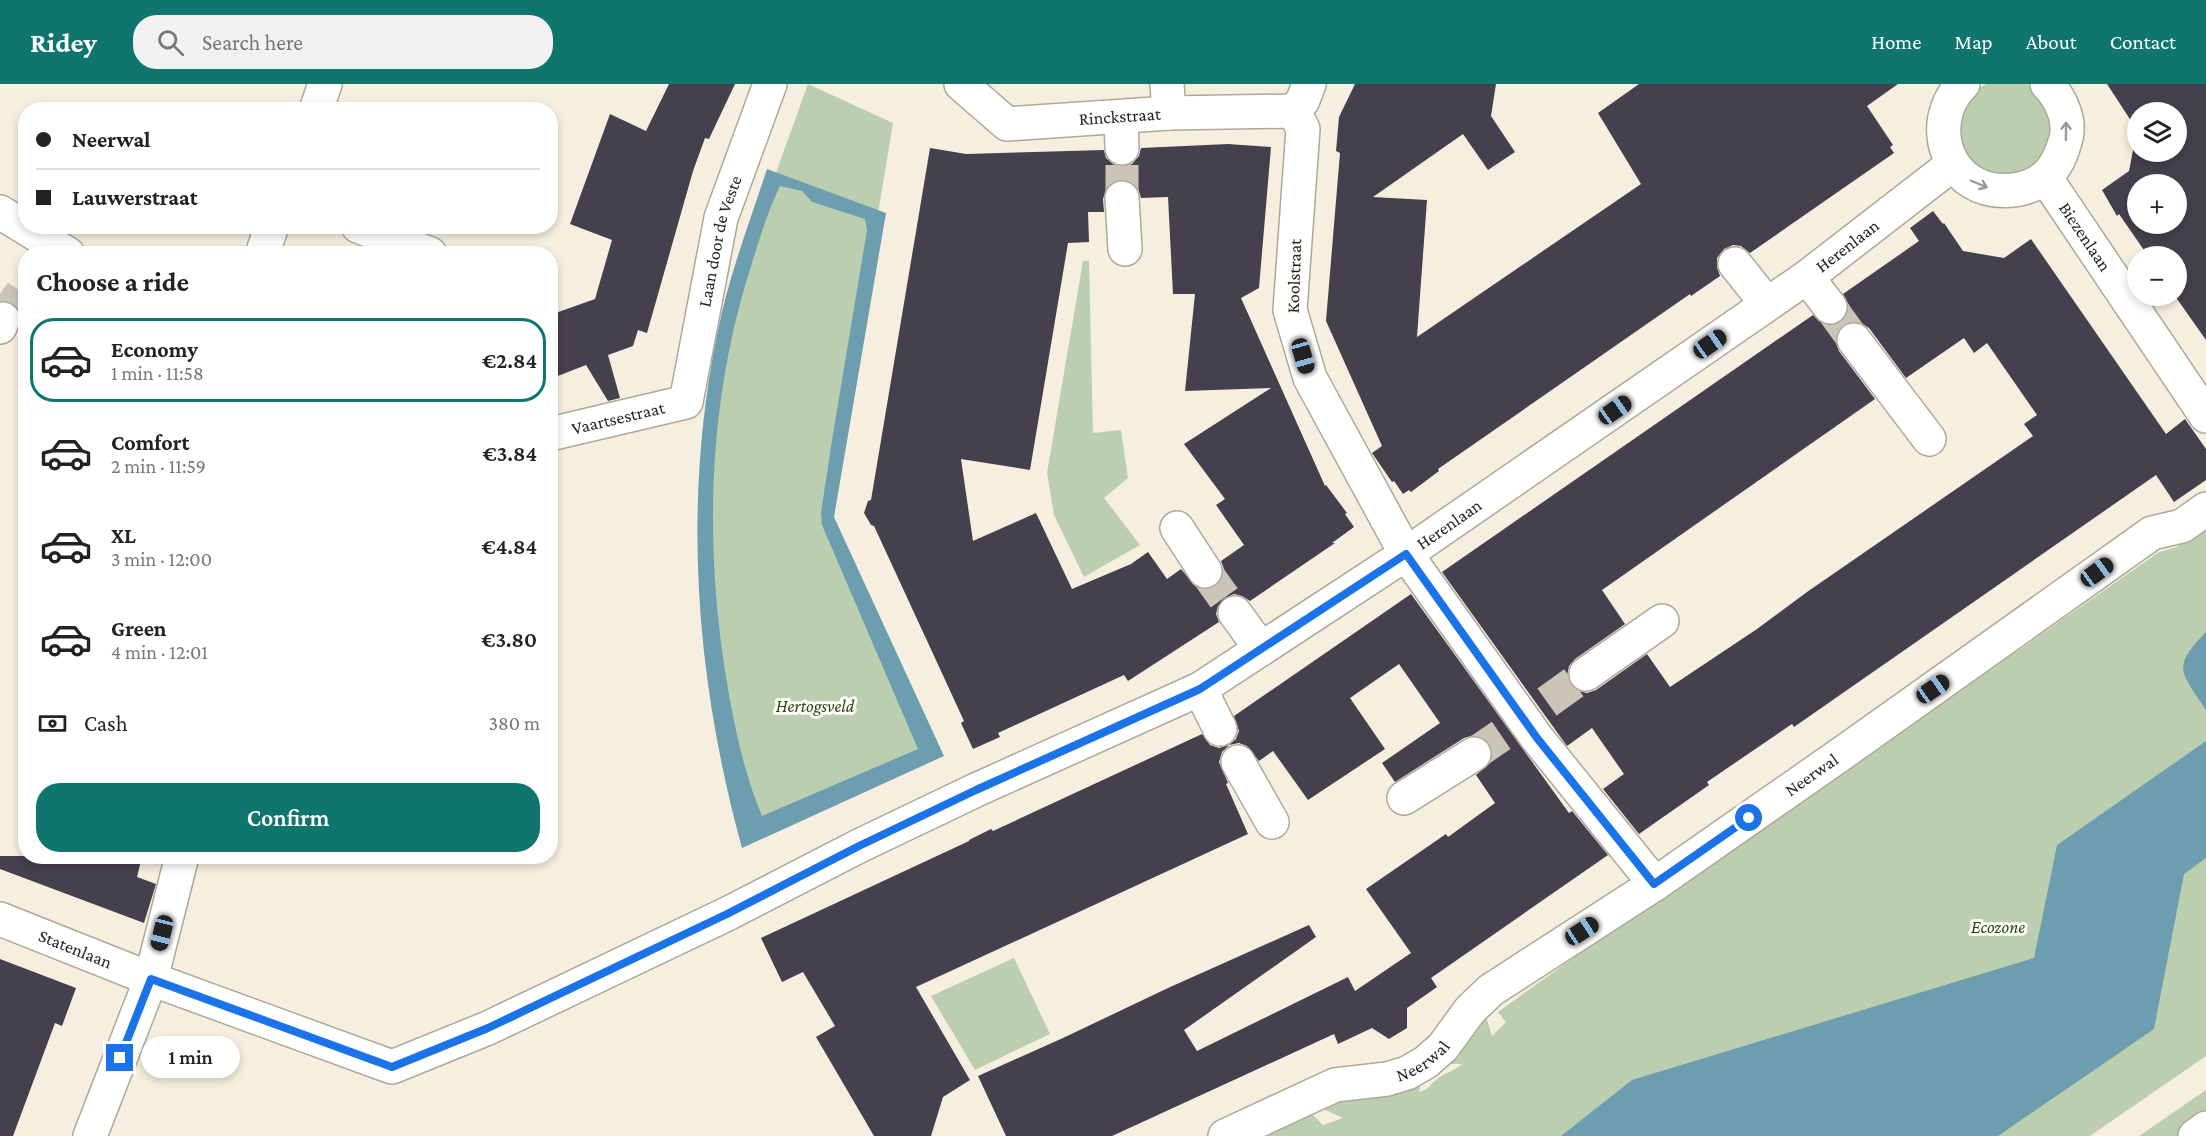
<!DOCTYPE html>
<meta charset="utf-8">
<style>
:root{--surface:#fff;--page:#f2f2f2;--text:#222;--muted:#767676;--line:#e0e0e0;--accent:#0f766e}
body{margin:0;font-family:"Crimson Pro",serif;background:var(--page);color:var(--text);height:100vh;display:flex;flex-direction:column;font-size:22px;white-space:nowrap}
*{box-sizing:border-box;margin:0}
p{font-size:20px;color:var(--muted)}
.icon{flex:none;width:33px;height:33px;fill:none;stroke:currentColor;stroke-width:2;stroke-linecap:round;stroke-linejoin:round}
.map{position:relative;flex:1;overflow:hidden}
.side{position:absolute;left:18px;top:162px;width:540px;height:618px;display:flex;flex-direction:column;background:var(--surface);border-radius:24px;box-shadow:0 3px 9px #0003}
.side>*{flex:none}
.top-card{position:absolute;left:18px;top:18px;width:540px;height:132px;border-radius:24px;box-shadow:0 3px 9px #0003;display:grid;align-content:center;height:132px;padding:0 18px;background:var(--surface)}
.tools{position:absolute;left:2127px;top:18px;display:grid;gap:12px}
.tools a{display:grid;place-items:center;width:60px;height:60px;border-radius:50%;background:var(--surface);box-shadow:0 3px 9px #0003;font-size:30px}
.end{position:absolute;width:27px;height:27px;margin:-14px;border:8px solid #1a73e8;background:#fff;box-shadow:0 0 0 3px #fff}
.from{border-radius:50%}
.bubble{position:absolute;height:42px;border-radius:21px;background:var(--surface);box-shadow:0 3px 9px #0003;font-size:20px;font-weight:600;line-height:42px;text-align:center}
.car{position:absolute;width:18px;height:36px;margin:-18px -9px;border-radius:8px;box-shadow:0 0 4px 2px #0007;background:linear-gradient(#222 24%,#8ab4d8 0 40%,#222 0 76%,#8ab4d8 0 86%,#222 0)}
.top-card b{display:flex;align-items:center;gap:21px;height:57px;font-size:22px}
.top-card b+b{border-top:2px solid var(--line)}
.top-card i{width:15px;height:15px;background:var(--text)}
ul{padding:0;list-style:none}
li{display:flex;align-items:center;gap:18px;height:84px;margin:0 12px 9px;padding:0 6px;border:3px solid transparent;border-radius:24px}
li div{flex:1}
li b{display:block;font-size:22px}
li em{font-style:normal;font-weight:600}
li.active{border-color:var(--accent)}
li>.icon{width:54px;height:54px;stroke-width:1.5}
h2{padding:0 18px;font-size:27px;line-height:72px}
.pay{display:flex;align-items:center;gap:15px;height:66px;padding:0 18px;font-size:22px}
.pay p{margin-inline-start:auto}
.cta{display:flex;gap:12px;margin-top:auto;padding:12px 18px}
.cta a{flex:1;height:69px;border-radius:24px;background:var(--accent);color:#fff;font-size:24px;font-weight:600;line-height:69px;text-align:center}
header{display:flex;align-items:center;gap:36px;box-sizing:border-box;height:84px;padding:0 30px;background:var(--accent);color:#fff}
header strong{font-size:28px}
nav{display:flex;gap:33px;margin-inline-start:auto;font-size:21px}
.search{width:420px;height:54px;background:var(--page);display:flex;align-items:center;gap:15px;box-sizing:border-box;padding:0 21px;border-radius:24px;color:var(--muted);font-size:22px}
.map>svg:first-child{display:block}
</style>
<header>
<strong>Ridey</strong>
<div class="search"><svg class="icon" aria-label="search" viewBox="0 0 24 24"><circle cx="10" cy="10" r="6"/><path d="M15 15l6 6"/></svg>Search here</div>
<nav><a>Home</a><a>Map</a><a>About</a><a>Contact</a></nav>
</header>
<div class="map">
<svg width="2206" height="1052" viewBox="0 0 2206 1052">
<rect width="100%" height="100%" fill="#f6efdf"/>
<!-- green -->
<g fill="#bbcfb0">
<path d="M808 0 893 39 828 432 931 666 751 748 706 494 719 266 739 191Z"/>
<path d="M1987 0H2026L2032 2 2053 33C2052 43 2052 60 2047 69 2043 77 2033 83 2026 87 1969 114 1929 26 1987 0Z"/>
<path d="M1083 177H1089L1093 349 1121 346 1128 394 1104 414 1140 461 1084 493 1054 431 1047 389Z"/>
<path d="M2206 443V972L2090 1052H1267L1312 1030 1323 1041 1343 1034 1314 1021 1421 999 1419 1008C1432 1004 1429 1000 1440 993 1448 988 1454 987 1462 980H1441L1484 926 1492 952 1506 938 1498 928 1516 915 2011 560 2016 568 2159 468 2177 463Z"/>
<path d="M1014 874 1050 950 975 986 931 912Z"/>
<path d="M2206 1006V1033L2179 1052H2139Z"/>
</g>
<!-- water -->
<g fill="#6c9eaf" fill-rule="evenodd">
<path d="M767 85 886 129 834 433 944 672 742 764C696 597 682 422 717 251 728 194 749 140 767 85ZM780 102 802 107 812 118 865 135 867 146 832 356 821 429 822 441 918 665 762 732C743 687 733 636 725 587 704 450 709 312 752 179 760 153 768 127 780 102Z"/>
<path d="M2206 548V626C2181 587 2171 584 2206 548Z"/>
<path d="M2206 657V774L2184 790 2154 945 1998 1052H1561L1632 996 2034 874 2057 761Z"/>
</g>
<!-- building -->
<g fill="#45404d" fill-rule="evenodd">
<path d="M669 0H735L709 55 705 54 693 87 647 249 638 246 633 262 608 271 620 314 608 317 586 281 550 295V231L595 215 612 156 570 140 610 30 646 47Z"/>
<path d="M1355 0H1496L1491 32 1515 68 1488 86 1463 50 1373 113 1427 116 1417 253 1641 100 1598 29 1639 0H1898L1867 22 1893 61 1890 63 1894 69 1750 169 1741 162 1733 161 1724 165 1717 174V183L1720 192 1691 212 1690 210 1438 385 1439 387 1411 408 1409 406 1403 410 1394 397 1392 398 1372 369 1382 362 1326 237 1340 69 1336 67 1339 33Z"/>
<path d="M2107 0H2206V256L2175 212 2176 172H2148L2119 130 2117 132 2102 106 2129 87 2137 46ZM2138 28H2176V68H2138ZM2138 100H2176V140H2138Z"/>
<path d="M1228 60 1271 63 1259 204 1241 214 1325 402 1326 401 1347 429 1345 430 1354 443 1332 459H1335L1250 517 1242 512 1234 510 1225 514 1218 522 1216 530 1219 538 1128 597 1124 591 998 649 1000 653 973 665 961 639 964 637 929 561 874 442 871 441 864 429 868 417 871 416 930 64 966 70 1104 66 1106 74 1113 80 1122 83 1132 80 1139 72 1141 64ZM1120 95 1131 98 1138 104 1141 114 1168 113 1173 210H1195L1185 307 1271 304 1184 360 1225 415 1216 421 1244 461 1221 477 1224 485 1222 495 1216 502 1207 506 1196 503 1181 485 1167 495 1148 468 1131 480 1072 505 1036 429 973 457 961 375 1030 386 1068 159 1089 158 1088 128H1104L1103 115 1106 105 1112 98Z"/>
<path d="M1933 127 1943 140 1944 139 1963 167 2004 174 2031 155 2166 350 2185 335 2206 365V396L2174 418 2156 391 1794 643 1792 640 1707 698 1709 701 1639 750 1603 705 1624 690 1592 644 1567 662 1442 488 1813 231 1823 240 1833 241 1841 238 1847 231 1849 221 1843 210 1919 157 1910 144ZM1851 238 1861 239 1869 244 1906 294 1964 254 1974 269 1987 259 2037 331 2024 340 2033 352 1807 508 1757 545 1670 603 1647 570 1596 606 1587 609 1578 607 1570 600 1567 592 1569 582 1575 575 1625 540 1602 506 1875 315 1839 267 1836 259 1837 248 1843 241Z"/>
<path d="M1411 510 1569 729 1572 727 1608 771 1431 894 1437 903 1407 924V944L1389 955 1372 944 1338 960 1334 950 1112 1052H1006L978 992 1063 954 1168 904 1309 841 1316 853 1184 946 1197 967 1348 893 1355 907 1411 869 1366 805 1446 750 1448 753 1495 719 1476 691 1491 678 1493 670 1490 661 1483 654 1474 651 1464 654 1395 698 1382 679 1440 639 1399 580 1350 614 1385 665 1308 716 1273 667 1259 677 1247 662 1239 659 1229 661 1222 668 1219 678 1228 699 1226 700 1248 750 916 903 970 996 943 1013 931 1052H874L816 953 835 942 803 888 782 898 761 854 969 757V756L991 745 993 747 1202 650 1210 661 1219 664 1229 661 1236 655 1239 647 1234 632Z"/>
<path d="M0 772H142L137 793 156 800 144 839 0 785Z"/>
<path d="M0 875 76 904 62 942 55 939 13 1052H0Z"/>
</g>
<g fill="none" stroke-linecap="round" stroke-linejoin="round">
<!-- minor-tunnel -->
<g stroke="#cbc5b7" stroke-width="33" stroke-dasharray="33 16" stroke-linecap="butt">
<path d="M1122 114V64"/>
<path d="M1830 223 1854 256"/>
<path d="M3 235 26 201"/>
<path d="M1205 487 1235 529"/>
<path d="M1547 618 1586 590"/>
<path d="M1474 670 1506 648"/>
</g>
<defs>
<g id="minor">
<path id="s1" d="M961 0 1007 40 1169 29 1294 27"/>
<path d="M1167 0 1169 29"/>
<path d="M1963 0C1935 27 1937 76 1972 98 1993 111 2026 109 2045 93 2056 84 2061 71 2065 58 2072 38 2061 14 2047 0"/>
<path d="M316 26 325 0"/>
<path d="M1294 27 1303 45 1290 226 1310 294 1406 470 1537 654 1655 800"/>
<path d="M1294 27 1303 16 1309 0"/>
<path d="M1121 33 1122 64"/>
<path id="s2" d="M2045 93 2206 332"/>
<path d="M1122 114 1125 165"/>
<path d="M0 128 68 170"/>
<path d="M358 142 430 170"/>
<path d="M262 170 272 142"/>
<path d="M1735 180 1767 220"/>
<path d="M1807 193 1830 223"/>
<path d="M0 243 3 235"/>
<path d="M1854 256 1929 355"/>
<path id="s3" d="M550 350 686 318 721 134 770 0"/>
<path d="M1177 444 1205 487"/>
<path d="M1235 529 1261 565"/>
<path d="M1586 590 1662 537"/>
<path d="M1200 605 1220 645"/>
<path d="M1238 678 1272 738"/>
<path d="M1404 714 1474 670"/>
<path id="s4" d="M0 835 151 895 392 983 488 944 727 830 859 762 976 706 1200 605 1406 470 1807 193 1953 80"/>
<path d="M90 1052 151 895 182 772"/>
<path id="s5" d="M1225 1052 1335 1001 1387 995 1407 989 1426 978 1443 963 1470 926 1491 906 1655 800 1844 668 2152 449 2182 442 2206 425"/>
<path d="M2195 1052 2206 1044"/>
</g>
</defs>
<!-- minor casing -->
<use href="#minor" stroke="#aea898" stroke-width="36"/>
<!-- minor -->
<use href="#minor" stroke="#fff" stroke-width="33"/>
</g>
<!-- one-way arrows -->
<defs><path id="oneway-shaft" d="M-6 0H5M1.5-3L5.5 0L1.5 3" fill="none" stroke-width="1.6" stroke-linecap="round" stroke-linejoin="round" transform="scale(1.5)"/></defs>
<g stroke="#9b9a98">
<use href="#oneway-shaft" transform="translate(2066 47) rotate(-89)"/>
<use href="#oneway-shaft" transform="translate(1979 100) rotate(23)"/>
</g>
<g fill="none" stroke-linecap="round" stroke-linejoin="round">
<!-- route -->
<path stroke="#1a73e8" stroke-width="8" d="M120 974 151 895 392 983 488 944 727 830 859 762 976 706 1200 605 1406 470 1537 654 1654 800 1749 734"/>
</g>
<g text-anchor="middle" stroke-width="6" stroke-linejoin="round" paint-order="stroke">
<!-- street labels -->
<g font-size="18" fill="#211f19" stroke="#fefdfa">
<text dy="6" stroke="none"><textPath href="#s1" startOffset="174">Rinckstraat</textPath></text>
<text dy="6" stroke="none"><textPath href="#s2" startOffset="72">Biezenlaan</textPath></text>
<text dy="6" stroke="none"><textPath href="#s3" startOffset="304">Laan door de Veste</textPath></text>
<text dy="6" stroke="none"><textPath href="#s4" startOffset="2096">Herenlaan</textPath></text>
<text transform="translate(1294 192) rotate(-88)" y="6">Koolstraat</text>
<text dy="6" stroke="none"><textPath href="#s3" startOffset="70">Vaartsestraat</textPath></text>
<text dy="6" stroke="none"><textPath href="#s4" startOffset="1610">Herenlaan</textPath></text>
<text dy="6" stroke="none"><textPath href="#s5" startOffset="700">Neerwal</textPath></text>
<text dy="6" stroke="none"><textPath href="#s4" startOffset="81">Statenlaan</textPath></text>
<text dy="6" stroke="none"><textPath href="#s5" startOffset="214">Neerwal</textPath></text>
</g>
<!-- park labels -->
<g font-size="18" font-style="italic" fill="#274611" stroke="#fefdfa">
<text x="815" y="628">Hertogsveld</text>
<text x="1998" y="849">Ecozone</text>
</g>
</g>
</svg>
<div class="tools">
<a><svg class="icon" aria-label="layers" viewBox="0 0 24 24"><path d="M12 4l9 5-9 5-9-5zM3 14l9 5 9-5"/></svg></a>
<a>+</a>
<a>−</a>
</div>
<i class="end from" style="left:1749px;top:734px"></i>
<i class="end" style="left:120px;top:974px"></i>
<div class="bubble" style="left:141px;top:952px;width:99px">1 min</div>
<i class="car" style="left:1710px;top:260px;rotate:55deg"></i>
<i class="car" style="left:1303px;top:272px;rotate:164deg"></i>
<i class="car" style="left:1615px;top:326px;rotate:55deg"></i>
<i class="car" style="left:2097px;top:488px;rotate:54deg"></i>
<i class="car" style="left:1933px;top:605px;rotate:55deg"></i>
<i class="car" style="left:1582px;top:847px;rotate:57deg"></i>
<i class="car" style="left:162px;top:849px;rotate:194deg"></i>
<div class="top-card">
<b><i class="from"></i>Neerwal</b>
<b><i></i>Lauwerstraat</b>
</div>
<section class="side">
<h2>Choose a ride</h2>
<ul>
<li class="active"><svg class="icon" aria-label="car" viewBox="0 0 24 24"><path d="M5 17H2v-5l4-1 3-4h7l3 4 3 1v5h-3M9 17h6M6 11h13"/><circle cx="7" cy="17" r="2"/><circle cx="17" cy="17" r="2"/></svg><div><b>Economy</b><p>1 min · 11:58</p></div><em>€2.84</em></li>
<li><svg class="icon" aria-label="car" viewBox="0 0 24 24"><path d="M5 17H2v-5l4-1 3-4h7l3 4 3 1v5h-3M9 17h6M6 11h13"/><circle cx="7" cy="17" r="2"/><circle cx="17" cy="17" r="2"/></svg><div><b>Comfort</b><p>2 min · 11:59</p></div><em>€3.84</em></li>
<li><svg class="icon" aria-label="car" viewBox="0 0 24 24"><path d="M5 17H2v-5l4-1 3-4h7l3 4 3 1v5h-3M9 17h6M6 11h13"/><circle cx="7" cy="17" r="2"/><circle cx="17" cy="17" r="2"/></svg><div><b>XL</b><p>3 min · 12:00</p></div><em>€4.84</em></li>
<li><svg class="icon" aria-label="car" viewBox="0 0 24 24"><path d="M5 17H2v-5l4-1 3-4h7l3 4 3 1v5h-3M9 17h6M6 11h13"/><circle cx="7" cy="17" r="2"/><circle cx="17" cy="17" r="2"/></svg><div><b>Green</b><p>4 min · 12:01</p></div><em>€3.80</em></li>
</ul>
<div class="pay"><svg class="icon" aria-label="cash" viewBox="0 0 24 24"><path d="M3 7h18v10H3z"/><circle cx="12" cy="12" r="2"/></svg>Cash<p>380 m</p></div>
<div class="cta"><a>Confirm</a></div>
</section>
</div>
